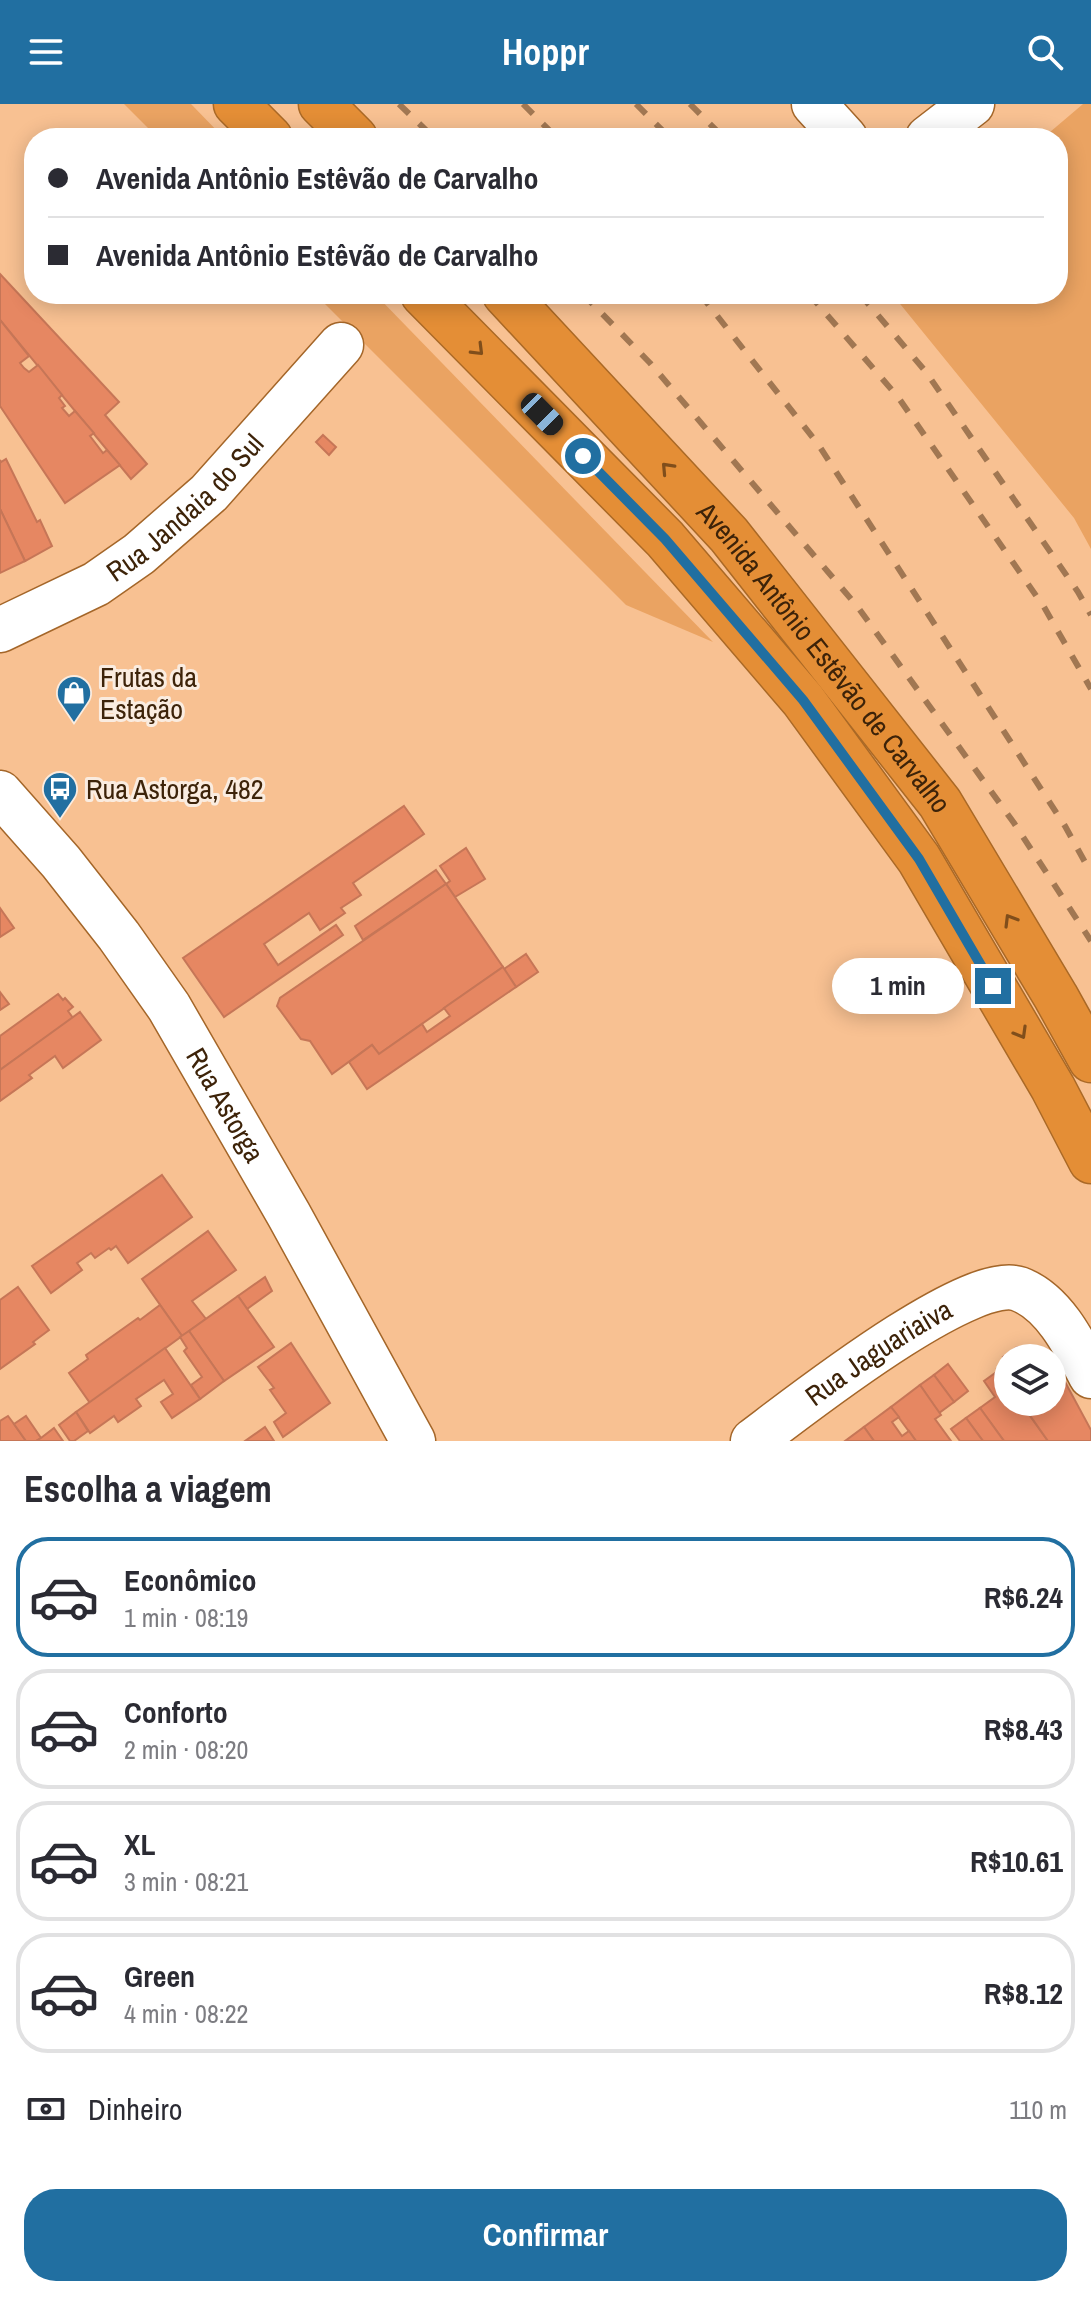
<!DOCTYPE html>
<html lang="pt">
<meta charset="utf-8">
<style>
:root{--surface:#fff;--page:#f7f7f7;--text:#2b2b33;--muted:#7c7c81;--line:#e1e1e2;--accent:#216fa1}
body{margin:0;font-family:"Archivo Narrow",sans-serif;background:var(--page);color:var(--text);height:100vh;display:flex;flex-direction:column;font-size:30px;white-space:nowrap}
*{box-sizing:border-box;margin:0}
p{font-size:26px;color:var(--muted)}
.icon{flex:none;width:44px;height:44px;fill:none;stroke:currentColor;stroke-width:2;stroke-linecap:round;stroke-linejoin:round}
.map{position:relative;height:1337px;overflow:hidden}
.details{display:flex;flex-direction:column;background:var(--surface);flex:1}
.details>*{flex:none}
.guide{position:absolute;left:24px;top:24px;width:1044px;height:176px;border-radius:32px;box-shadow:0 4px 20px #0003;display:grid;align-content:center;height:176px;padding:0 24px;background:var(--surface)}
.controls{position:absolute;left:994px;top:1240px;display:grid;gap:16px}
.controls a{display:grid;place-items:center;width:72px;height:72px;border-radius:50%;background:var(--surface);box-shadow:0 4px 20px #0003;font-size:40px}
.end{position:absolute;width:36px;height:36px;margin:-18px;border:10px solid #216fa1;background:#fff;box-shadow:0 0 0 4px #fff}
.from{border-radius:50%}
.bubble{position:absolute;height:56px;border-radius:28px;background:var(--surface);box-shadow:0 4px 20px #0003;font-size:26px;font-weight:700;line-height:56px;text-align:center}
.car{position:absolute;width:24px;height:48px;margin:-24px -12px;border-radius:10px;box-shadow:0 0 6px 2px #0007;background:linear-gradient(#222 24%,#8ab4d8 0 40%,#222 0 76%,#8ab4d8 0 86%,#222 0)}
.guide b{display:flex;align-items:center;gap:28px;height:76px;font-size:30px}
.guide b+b{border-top:2px solid var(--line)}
.guide i{width:20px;height:20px;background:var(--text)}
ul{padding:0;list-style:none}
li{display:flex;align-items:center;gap:24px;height:120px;margin:0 16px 12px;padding:0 8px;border:4px solid var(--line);border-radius:32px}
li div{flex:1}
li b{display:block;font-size:30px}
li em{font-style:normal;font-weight:700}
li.selected{border-color:var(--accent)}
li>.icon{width:72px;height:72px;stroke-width:1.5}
h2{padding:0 24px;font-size:36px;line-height:96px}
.pay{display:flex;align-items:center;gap:20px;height:88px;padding:0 24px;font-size:30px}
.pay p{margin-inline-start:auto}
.cta{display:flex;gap:16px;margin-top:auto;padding:16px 24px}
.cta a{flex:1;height:92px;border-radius:32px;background:var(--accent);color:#fff;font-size:32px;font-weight:700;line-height:92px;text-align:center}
header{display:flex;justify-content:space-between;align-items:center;height:104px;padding:0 24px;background:var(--accent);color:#fff;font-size:36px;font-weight:700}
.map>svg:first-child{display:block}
</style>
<header><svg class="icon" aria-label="menu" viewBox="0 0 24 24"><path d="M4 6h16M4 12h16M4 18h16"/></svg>Hoppr<svg class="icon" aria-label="search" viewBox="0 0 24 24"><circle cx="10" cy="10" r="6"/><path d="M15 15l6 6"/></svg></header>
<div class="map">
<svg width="1091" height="1337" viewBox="0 0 1091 1337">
<rect width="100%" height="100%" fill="#f8c192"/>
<!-- green -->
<g fill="#eaa362">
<path d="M124 0H191L224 34H158Z"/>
<path d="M1083 0H1091V445L1074 414 892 190H1058V34H1043Z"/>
<path d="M315 190H375L713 538 626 501Z"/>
</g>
<!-- building -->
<g fill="#e68762" stroke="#c67657" stroke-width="2">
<path d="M0 170 119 298 105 311 147 360 131 375 0 216Z"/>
<path d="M0 216 29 252 20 259 24 264 29 268 38 261 62 291 59 294 65 302 62 304 69 312 75 307 94 329 90 332 103 349 107 346 120 361 65 399 0 302Z"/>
<path d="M323 331 336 343 329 351 316 338Z"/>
<path d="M6 355 37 418 40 416 52 442 25 457 0 405V356L1 358Z"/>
<path d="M0 405 25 457 0 469Z"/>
<path d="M404 702 424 730 353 779 361 791 341 804 345 809 320 826 309 809 264 840 278 861 336 821 343 831 224 913 183 854Z"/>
<path d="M466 744 485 775 455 793 446 780 450 777 440 762Z"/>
<path d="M436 766 446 780 363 836 355 822Z"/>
<path d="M446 780 503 863 379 950 372 941 332 970 310 937 301 935 277 902 280 894Z"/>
<path d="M0 804 14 824 0 833Z"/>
<path d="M526 850 538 868 516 883 504 865Z"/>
<path d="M503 863 516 883 367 985 349 958 372 941 379 950 422 920 427 928 450 912 444 904Z"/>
<path d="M0 888 9 900 0 906Z"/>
<path d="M58 890 63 896 65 894 73 903 68 907 73 914 0 966V932Z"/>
<path d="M80 908 101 936 63 964 55 952 29 971 32 974 0 997V966Z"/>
<path d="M162 1071 192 1113 128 1159 116 1142 111 1146 109 1144 95 1154 91 1149 77 1159 82 1166 51 1189 32 1162Z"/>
<path d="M208 1127 236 1166 192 1197 206 1215 182 1232 142 1175Z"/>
<path d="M265 1173 272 1187 247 1205 238 1192Z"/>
<path d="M18 1183 49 1226 33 1238 35 1240 0 1265V1196Z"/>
<path d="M238 1192 274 1243 224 1277 189 1227Z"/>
<path d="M160 1201 182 1232 90 1299 69 1269 88 1255 86 1251 138 1214 140 1216Z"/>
<path d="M189 1227 224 1277 200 1295 191 1281 202 1273 184 1247 187 1244 180 1233Z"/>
<path d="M291 1239 330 1299 283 1333 274 1318 286 1309 270 1286 274 1284 258 1263Z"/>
<path d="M1017 1243 1031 1245 1036 1254H1008V1281L997 1265 1007 1259 1003 1253Z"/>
<path d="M165 1244 200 1295 172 1314 161 1298 173 1290 164 1276 136 1295 141 1302 118 1318 114 1312 90 1329 76 1308Z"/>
<path d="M948 1260 968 1287 954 1298 934 1271Z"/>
<path d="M998 1267 1008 1281V1298H1020L1048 1337H1004L980 1304 995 1293 984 1277Z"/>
<path d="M934 1271 954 1298 939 1309 920 1281Z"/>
<path d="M1064 1276 1091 1326V1337H1048L1024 1303 1032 1298H1052V1284Z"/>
<path d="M920 1281 941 1311 935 1315 951 1337H916L891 1303Z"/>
<path d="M891 1303 899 1313 892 1318 902 1332 909 1327 916 1337H874L864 1323Z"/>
<path d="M980 1304 1004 1337H983L966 1314Z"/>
<path d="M76 1308 88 1327 74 1337H70L59 1321Z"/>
<path d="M8 1312 14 1320 26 1337H0V1317Z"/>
<path d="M26 1312 41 1334 36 1337H26L14 1320Z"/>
<path d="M966 1314 983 1337H960L951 1325Z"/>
<path d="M265 1323 274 1337H245Z"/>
<path d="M864 1323 874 1337H845Z"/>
<path d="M54 1324 63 1337H36L41 1334Z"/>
</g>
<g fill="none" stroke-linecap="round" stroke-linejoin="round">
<defs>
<g id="minor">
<path d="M814 0 845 34"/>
<path d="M928 34 972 0"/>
<path id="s1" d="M0 526 96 480 139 450 209 389 341 241"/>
<path id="s2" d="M0 689 61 758 119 832 169 903 289 1111 413 1337"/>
<path id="s3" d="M753 1337C796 1305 970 1167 1019 1185 1054 1198 1075 1241 1091 1272"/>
</g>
<g id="highway">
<path d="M236 0 270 34"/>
<path d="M321 0 355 34"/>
<path d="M423 190 665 435 803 596 919 755 1053 984 1091 1057"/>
<path id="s4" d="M505 190 729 431 940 699 1056 893 1091 956"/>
</g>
</defs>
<!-- minor casing -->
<use href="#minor" stroke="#a46629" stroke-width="47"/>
<!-- highway casing -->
<use href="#highway" stroke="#aa6926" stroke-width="47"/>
<!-- minor -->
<use href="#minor" stroke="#fff" stroke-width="44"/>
<!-- highway -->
<use href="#highway" stroke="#e48e36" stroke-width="44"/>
<!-- rail -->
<g stroke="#a17752" stroke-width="6" stroke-dasharray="14 14" stroke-linecap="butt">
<path d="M399 0 434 34"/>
<path d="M523 0 557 34"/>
<path d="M636 0 670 34"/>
<path d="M690 0 724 34"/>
<path d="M583 190 650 259 857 502 1014 719 1091 837"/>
<path d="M700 190 818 340 1065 722 1091 769"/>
<path d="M809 190 898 293 1044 503 1091 585"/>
<path d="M860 190 926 268 1078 488 1091 511"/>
</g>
</g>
<!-- one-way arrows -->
<defs><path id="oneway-chevron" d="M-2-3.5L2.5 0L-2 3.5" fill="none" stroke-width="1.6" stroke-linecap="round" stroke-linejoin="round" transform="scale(2)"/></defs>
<g stroke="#804e1b">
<use href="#oneway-chevron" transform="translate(478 246) rotate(45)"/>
<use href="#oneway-chevron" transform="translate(667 364) rotate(-133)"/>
<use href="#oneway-chevron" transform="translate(1010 816) rotate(-121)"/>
<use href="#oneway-chevron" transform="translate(1021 929) rotate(60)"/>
</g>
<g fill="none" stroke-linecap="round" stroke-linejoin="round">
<!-- route -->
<path stroke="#216fa1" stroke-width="10" d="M583 352 665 435 803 596 919 755 993 882"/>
</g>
<!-- icons -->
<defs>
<symbol id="shop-pin" viewBox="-11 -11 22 30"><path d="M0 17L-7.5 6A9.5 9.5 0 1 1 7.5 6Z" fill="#216fa1" stroke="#faece0"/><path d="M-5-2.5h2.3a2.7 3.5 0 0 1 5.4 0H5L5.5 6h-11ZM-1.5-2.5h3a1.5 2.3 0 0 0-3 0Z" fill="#fff"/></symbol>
<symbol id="bus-pin" viewBox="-11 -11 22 30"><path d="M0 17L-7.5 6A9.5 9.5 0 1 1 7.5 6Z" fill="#216fa1" stroke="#faece0"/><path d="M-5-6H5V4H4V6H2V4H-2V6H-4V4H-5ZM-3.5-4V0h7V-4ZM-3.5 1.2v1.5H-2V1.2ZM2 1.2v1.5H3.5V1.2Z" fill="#fff"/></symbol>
</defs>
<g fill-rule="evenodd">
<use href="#shop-pin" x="54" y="569" width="40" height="54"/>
<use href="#bus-pin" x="40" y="665" width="40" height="54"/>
</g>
<g text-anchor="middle" stroke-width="6" stroke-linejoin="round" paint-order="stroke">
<!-- street labels -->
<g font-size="28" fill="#3d2309" stroke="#faece0">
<text dy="10" stroke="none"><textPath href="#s1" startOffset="224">Rua Jandaia do Sul</textPath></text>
<text dy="10" stroke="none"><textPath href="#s4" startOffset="484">Avenida Antônio Estêvão de Carvalho</textPath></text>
<text dy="10" stroke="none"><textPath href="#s2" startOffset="386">Rua Astorga</textPath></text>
<text dy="10" stroke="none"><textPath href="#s3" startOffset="154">Rua Jaguariaiva</textPath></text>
</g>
<!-- poi labels -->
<g font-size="28" fill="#3d2309" stroke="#faece0" text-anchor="start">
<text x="100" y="583">Frutas da<tspan x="100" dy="32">Estação</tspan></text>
<text x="86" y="695">Rua Astorga, 482</text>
</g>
</g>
</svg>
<div class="controls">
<a><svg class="icon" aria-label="layers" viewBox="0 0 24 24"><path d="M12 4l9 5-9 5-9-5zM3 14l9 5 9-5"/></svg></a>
</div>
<i class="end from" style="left:583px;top:352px"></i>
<i class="end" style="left:993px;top:882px"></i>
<div class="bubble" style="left:832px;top:854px;width:132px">1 min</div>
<i class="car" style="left:542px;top:310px;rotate:135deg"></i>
<div class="guide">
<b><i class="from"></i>Avenida Antônio Estêvão de Carvalho</b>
<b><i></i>Avenida Antônio Estêvão de Carvalho</b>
</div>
</div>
<section class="details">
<h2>Escolha a viagem</h2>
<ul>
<li class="selected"><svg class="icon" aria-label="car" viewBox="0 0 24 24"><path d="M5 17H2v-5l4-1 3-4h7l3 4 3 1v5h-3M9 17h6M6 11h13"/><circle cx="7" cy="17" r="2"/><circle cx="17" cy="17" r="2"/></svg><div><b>Econômico</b><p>1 min · 08:19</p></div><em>R$6.24</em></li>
<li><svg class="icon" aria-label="car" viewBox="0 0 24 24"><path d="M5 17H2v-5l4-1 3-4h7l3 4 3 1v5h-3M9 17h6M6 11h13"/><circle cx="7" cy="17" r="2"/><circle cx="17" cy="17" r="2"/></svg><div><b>Conforto</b><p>2 min · 08:20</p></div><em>R$8.43</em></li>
<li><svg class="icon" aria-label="car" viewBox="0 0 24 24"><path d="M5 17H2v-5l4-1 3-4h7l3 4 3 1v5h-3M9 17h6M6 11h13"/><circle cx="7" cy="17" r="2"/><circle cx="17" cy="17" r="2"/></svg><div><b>XL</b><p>3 min · 08:21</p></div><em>R$10.61</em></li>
<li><svg class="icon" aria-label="car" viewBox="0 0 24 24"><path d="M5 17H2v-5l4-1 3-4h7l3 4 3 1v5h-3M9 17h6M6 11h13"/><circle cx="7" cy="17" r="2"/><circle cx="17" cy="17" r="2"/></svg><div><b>Green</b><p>4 min · 08:22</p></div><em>R$8.12</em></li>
</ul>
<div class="pay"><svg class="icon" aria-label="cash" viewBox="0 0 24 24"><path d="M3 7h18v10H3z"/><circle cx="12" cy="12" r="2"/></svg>Dinheiro<p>110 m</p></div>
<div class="cta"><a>Confirmar</a></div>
</section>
